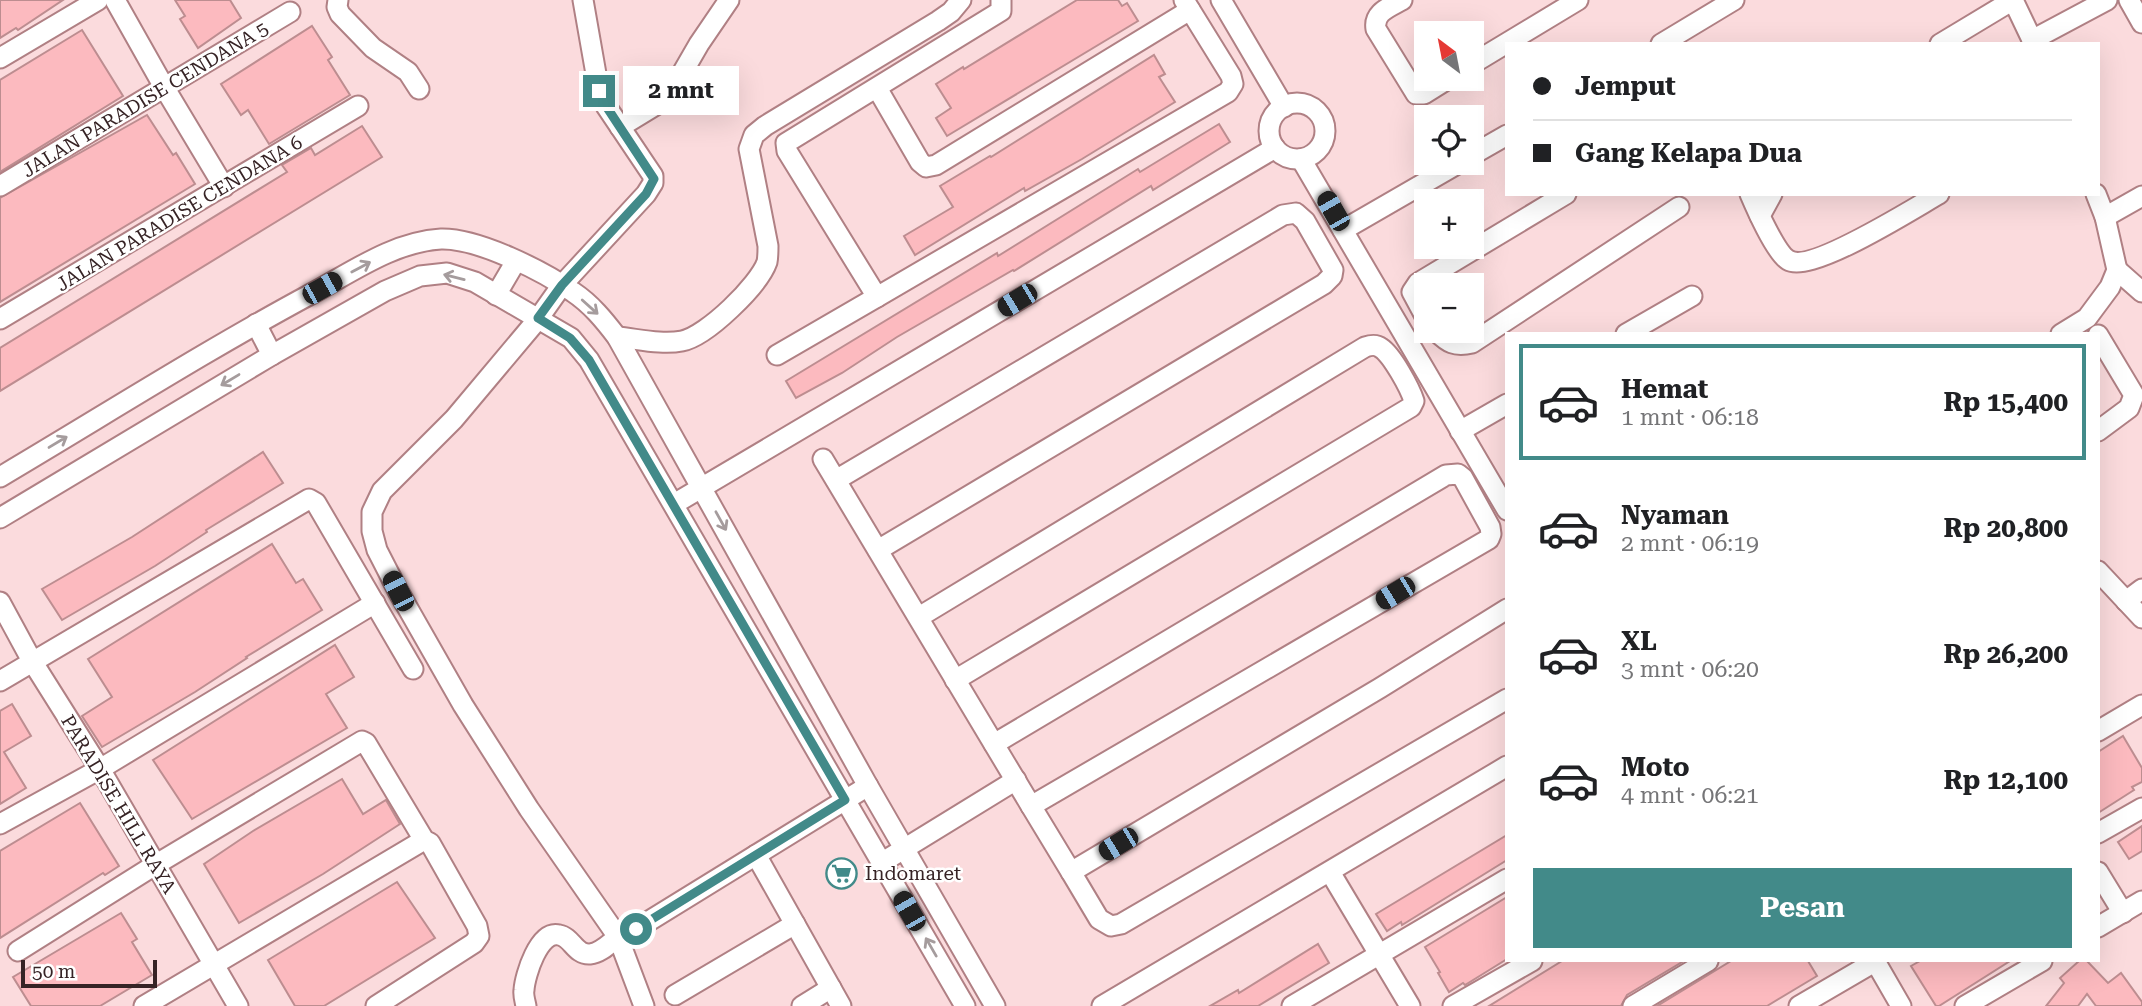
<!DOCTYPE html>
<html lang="id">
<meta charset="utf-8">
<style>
:root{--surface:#fff;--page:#f6f6f6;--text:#202124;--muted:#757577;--line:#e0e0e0;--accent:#428a89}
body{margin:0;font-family:"Roboto Serif",serif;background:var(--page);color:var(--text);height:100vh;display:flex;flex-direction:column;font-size:26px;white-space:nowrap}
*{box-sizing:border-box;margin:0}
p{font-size:23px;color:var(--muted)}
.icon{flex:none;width:38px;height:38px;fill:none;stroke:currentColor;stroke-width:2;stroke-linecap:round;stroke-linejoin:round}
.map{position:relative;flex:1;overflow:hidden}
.panel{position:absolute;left:1505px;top:332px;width:595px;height:630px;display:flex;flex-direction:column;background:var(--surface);border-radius:0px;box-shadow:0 7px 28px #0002}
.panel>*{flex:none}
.hud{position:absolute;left:1505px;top:42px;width:595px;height:154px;border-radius:0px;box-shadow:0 7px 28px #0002;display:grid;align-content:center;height:154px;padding:0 28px;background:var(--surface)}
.needle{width:46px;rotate:328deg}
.buttons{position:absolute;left:1414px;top:21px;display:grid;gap:14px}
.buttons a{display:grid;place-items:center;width:70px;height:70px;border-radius:0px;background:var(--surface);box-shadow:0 7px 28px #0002;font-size:35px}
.scale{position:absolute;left:21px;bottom:18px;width:136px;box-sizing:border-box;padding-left:7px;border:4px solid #362325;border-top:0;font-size:19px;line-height:24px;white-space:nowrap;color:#362325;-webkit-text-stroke:5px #fff;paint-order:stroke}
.end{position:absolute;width:32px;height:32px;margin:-16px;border:9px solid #428a89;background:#fff;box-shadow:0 0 0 4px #fff}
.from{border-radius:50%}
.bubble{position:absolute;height:49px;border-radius:0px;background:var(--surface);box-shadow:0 7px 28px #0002;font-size:23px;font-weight:700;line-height:49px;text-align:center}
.car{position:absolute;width:21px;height:42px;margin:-21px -10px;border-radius:9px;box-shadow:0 0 5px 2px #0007;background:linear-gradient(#222 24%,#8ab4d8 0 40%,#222 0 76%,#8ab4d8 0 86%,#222 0)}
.hud b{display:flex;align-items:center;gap:24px;height:66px;font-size:26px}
.hud b+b{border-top:2px solid var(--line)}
.hud i{width:18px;height:18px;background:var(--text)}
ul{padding:12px 0 0;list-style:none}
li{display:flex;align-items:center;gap:21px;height:116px;margin:0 14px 10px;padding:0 14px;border:4px solid transparent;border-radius:0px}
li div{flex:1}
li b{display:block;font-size:26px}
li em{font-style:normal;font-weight:700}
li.selected{border-color:var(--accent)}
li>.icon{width:63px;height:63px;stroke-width:1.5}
.button{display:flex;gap:14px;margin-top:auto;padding:14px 28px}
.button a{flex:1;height:80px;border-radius:0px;background:var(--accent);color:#fff;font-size:28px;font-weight:700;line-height:80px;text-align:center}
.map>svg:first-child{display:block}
</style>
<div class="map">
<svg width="2142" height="1006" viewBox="0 0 2142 1006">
<rect width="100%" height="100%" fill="#fbdbdd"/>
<!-- building -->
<g fill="#fcbabf" stroke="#bd8d90" stroke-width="2">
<path d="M0 0H63L18 30 16 28 0 38Z"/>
<path d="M175 0H230L241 18 198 48 180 19 185 16Z"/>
<path d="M1077 0H1118L1122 6 1127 3 1138 21 947 136 936 118 951 108 936 84 963 67 964 69Z"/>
<path d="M312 26 332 57 328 60 350 95 269 144 248 110 241 115 221 84Z"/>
<path d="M82 30 123 96 0 172V80Z"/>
<path d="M1154 55 1165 74 1159 77 1175 102 1082 159 1025 191 1024 188 915 255 904 236 953 207 940 186 990 156 991 157Z"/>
<path d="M147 115 173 155 176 153 195 184 0 302V198Z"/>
<path d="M1219 124 1230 142 1153 190 1151 186 1014 271 1013 270 897 337 842 373 796 398 786 381 997 253 998 256 1138 169 1140 172Z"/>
<path d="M362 126 382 157 0 391V348L287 172 282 165 311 148 315 155Z"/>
<path d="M263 452 283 483 206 530 207 532 155 566 62 620 42 589 132 537Z"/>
<path d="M272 544 296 583 303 579 322 610 246 657 247 658 195 692 102 747 82 716 112 697 88 659Z"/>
<path d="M335 645 354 677 326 694 347 728 192 819 153 760Z"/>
<path d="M12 704 31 736 4 752 26 788 0 804V711Z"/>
<path d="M2123 736 2142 768V782L2132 787 2134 790 2098 813V752Z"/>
<path d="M342 779 363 814 386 800 400 824 323 874 239 923 204 864 253 831Z"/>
<path d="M80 803 119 866 105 875 103 873 0 938V851Z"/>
<path d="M2142 826V851L2129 859 2118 842Z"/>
<path d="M1507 835V860L1402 925 1401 922 1387 931 1376 914Z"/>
<path d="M397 882 435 938 324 1006H295L268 960Z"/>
<path d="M1507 897V959L1465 985 1463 983 1449 992 1438 973 1440 972 1425 947Z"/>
<path d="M121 913 137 939 132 942 152 975 100 1006H31L13 977Z"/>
<path d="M1318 944 1329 963 1258 1006H1210L1238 990 1239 993Z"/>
<path d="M1562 961H1681L1682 962 1627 995 1621 1006H1489Z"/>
<path d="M1731 961H1808L1817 976 1767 1006H1657Z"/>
<path d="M1920 961H2010L1939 1006H1936L1911 966Z"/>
<path d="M2079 961H2087L2108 983 2121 973 2142 1002V1006H2096L2087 994 2078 1006H2046L2064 983 2060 978Z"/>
</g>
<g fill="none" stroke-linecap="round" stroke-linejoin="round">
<defs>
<g id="street">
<path d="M115 0 164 87 224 187"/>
<path d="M338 0 337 7 340 14 373 48 408 72 419 89"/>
<path d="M583 0 599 91 606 106 653 176V183L646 194 562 285 538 319 454 419 382 491 372 512V531L377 550 398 591 463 705 529 809 618 937 644 1006"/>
<path d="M1221 0 1284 107"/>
<path d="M1402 0C1390 7 1373 12 1376 29L1416 94H1424L1448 79"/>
<path d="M2013 0 2034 44"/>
<path d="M2129 0 2142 23"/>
<path d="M2032 40 2107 0"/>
<path d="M1661 44 1734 0"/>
<path d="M1940 44 2013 0"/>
<path d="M0 58 98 0"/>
<path d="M1472 64 1578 0"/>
<path d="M877 88 920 162 926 167 936 165 1190 10"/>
<circle cx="1297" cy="131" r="28"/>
<path d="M620 127 661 102 673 89 699 44 729 0"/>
<path d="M1472 155 1507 135"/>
<path d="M1301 159 1507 510"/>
<path d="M0 186 290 12"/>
<path d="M1750 194C1756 208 1776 253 1788 260 1811 274 1914 208 1939 194"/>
<path d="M1760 216 1772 194"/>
<path d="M2105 217 2142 196"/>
<path d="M1343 230 1459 163"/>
<path d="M2117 270 2142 292"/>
<path d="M496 295 516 261"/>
<path d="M877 297 1228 92 1233 84 1231 76 1184 0"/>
<path d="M1426 318 1412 292 1418 283 1566 194"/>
<path d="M0 319 358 106"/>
<path d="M256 324 272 355"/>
<path d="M1436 331C1448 343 1455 347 1472 343L1679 207"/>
<path d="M1626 334 1692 296"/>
<path d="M2061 334 2087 318 2110 287 2117 270 2105 217 2096 194"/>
<path d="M2098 335 2134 395 2129 408 2098 431"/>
<path d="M617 337C638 339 662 345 682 341 707 336 759 285 767 262 768 257 768 251 768 246L749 149 754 135 765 126 938 21 951 12 961 0"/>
<path d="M777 355 877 297 787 151 786 143 1001 11V0"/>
<path d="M1460 431 1507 404"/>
<path d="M823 459 1031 806"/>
<path d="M0 477C103 416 205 351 311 294 352 272 393 242 441 239 478 238 543 271 573 292 591 304 604 320 617 337L868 786 995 1006"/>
<path d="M836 480 1283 215 1296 213 1305 221 1333 270 1332 276 1324 284 878 550"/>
<path d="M674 504 1275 148"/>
<path d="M0 518 272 355 385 291 420 276 447 273 475 282 571 338 589 360 965 1006"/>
<path d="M2098 571 2142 618"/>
<path d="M2126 601 2142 589"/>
<path d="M0 602 32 661 100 769 238 1006"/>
<path d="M1507 609 1380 688 1071 872 1099 919 1111 926 1121 924 1507 699"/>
<path d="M919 617 1365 347C1371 345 1376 344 1381 348 1392 355 1410 388 1414 401L1411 407 955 680"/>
<path d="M0 681 309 499 316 503 413 669"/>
<path d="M2098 731 2142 705"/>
<path d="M994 744 1446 475 1458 474 1463 478 1490 527 1491 534 1489 539 1031 806 1071 872"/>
<path d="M0 824 100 769 375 603"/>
<path d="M2098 833 2142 808"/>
<path d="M756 855 841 1006"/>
<path d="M881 863 1016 780"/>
<path d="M1330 872 1410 1006"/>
<path d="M2098 872 2123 913"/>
<path d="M2098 927 2142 901"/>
<path d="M636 929 868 786"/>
<path d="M18 951 155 865 362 741 366 743 424 840 430 843 477 926 479 936 474 943 376 1006"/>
<path d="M1875 961 1901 1006"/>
<path d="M675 995 795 924"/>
<path d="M144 1006 424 840"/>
<path d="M526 1006C525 1001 523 995 524 990 525 975 539 930 559 935 572 937 575 955 590 954 601 953 610 943 618 937"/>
<path d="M802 1006 831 988"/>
<path d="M1102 1006 1507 766"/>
<path d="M1292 1006 1507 879"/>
<path d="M1453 1006 1532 961"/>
<path d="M1633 1006 1708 961"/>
<path d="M1799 1006 1876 961"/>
<path d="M1965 1006 2042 961"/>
</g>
</defs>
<!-- street casing -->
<use href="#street" stroke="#b08084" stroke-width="23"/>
<!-- street -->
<use href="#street" stroke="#fff" stroke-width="19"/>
</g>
<!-- one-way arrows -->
<defs><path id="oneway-shaft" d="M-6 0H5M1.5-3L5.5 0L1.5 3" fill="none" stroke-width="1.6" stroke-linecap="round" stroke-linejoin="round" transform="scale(1.75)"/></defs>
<g stroke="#a59c9d">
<use href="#oneway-shaft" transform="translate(361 267) rotate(-28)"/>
<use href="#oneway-shaft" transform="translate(454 277) rotate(-166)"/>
<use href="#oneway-shaft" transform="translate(590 307) rotate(42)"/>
<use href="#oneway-shaft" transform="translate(230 380) rotate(149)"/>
<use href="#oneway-shaft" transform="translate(58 442) rotate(-31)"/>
<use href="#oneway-shaft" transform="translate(721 521) rotate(61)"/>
<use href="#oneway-shaft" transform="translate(931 947) rotate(-120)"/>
</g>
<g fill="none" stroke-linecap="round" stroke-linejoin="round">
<!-- route -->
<path stroke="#428a89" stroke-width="9" d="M599 91 606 106 654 179 646 194 562 285 538 318 570 338 589 360 845 800 636 929"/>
</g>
<!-- icons -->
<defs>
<symbol id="supermarket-ring" viewBox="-11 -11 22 22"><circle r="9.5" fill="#fff" stroke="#428a89" stroke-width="1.5"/><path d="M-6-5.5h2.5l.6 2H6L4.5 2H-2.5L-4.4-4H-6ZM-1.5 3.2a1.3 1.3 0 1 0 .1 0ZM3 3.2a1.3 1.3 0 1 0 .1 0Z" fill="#428a89"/></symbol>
</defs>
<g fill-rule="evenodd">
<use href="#supermarket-ring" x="824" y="856" width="35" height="35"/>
</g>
<g text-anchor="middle" stroke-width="5" stroke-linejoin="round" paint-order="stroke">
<!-- street labels -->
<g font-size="19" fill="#362325" stroke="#fff">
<text transform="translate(145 99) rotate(-31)" y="7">JALAN PARADISE CENDANA 5</text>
<text transform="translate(179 213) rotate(-31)" y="7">JALAN PARADISE CENDANA 6</text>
<text transform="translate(119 804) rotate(59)" y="7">PARADISE HILL RAYA</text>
</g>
<!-- poi labels -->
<g font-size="19" fill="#362325" stroke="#fff" text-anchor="start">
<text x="865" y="880">Indomaret</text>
</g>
</g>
</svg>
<div class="buttons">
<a><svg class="needle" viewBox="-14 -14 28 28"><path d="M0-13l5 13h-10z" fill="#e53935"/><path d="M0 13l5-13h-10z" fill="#757577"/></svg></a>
<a><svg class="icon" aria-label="locate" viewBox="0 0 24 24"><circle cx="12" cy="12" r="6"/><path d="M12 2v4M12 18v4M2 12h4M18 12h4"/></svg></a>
<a>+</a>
<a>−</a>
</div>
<div class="scale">50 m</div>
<i class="end from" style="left:636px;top:929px"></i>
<i class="end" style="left:599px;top:91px"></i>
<div class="bubble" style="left:623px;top:66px;width:116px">2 mnt</div>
<i class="car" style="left:1333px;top:211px;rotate:330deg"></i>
<i class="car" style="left:322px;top:288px;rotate:61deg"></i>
<i class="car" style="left:1017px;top:300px;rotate:239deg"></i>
<i class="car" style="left:398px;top:591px;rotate:333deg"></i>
<i class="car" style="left:1395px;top:593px;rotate:239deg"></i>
<i class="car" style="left:1118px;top:844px;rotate:239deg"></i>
<i class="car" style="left:909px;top:911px;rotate:330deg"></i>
<div class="hud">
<b><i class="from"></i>Jemput</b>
<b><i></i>Gang Kelapa Dua</b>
</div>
<section class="panel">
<ul>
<li class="selected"><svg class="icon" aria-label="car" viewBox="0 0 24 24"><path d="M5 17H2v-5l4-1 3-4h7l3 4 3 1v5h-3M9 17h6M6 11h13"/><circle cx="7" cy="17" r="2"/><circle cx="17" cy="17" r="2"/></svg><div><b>Hemat</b><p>1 mnt · 06:18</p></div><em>Rp 15,400</em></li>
<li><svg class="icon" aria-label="car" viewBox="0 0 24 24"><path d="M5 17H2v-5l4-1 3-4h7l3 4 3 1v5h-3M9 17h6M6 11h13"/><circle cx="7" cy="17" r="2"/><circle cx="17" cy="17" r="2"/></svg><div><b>Nyaman</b><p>2 mnt · 06:19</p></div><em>Rp 20,800</em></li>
<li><svg class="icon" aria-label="car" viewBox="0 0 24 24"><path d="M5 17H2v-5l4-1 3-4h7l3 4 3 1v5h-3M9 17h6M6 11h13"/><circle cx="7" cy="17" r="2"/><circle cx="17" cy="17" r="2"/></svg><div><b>XL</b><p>3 mnt · 06:20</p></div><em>Rp 26,200</em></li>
<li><svg class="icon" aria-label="car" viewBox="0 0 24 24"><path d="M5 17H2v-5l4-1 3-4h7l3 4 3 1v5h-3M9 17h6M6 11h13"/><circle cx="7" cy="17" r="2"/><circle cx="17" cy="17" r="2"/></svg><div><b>Moto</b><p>4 mnt · 06:21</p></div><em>Rp 12,100</em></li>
</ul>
<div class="button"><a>Pesan</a></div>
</section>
</div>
